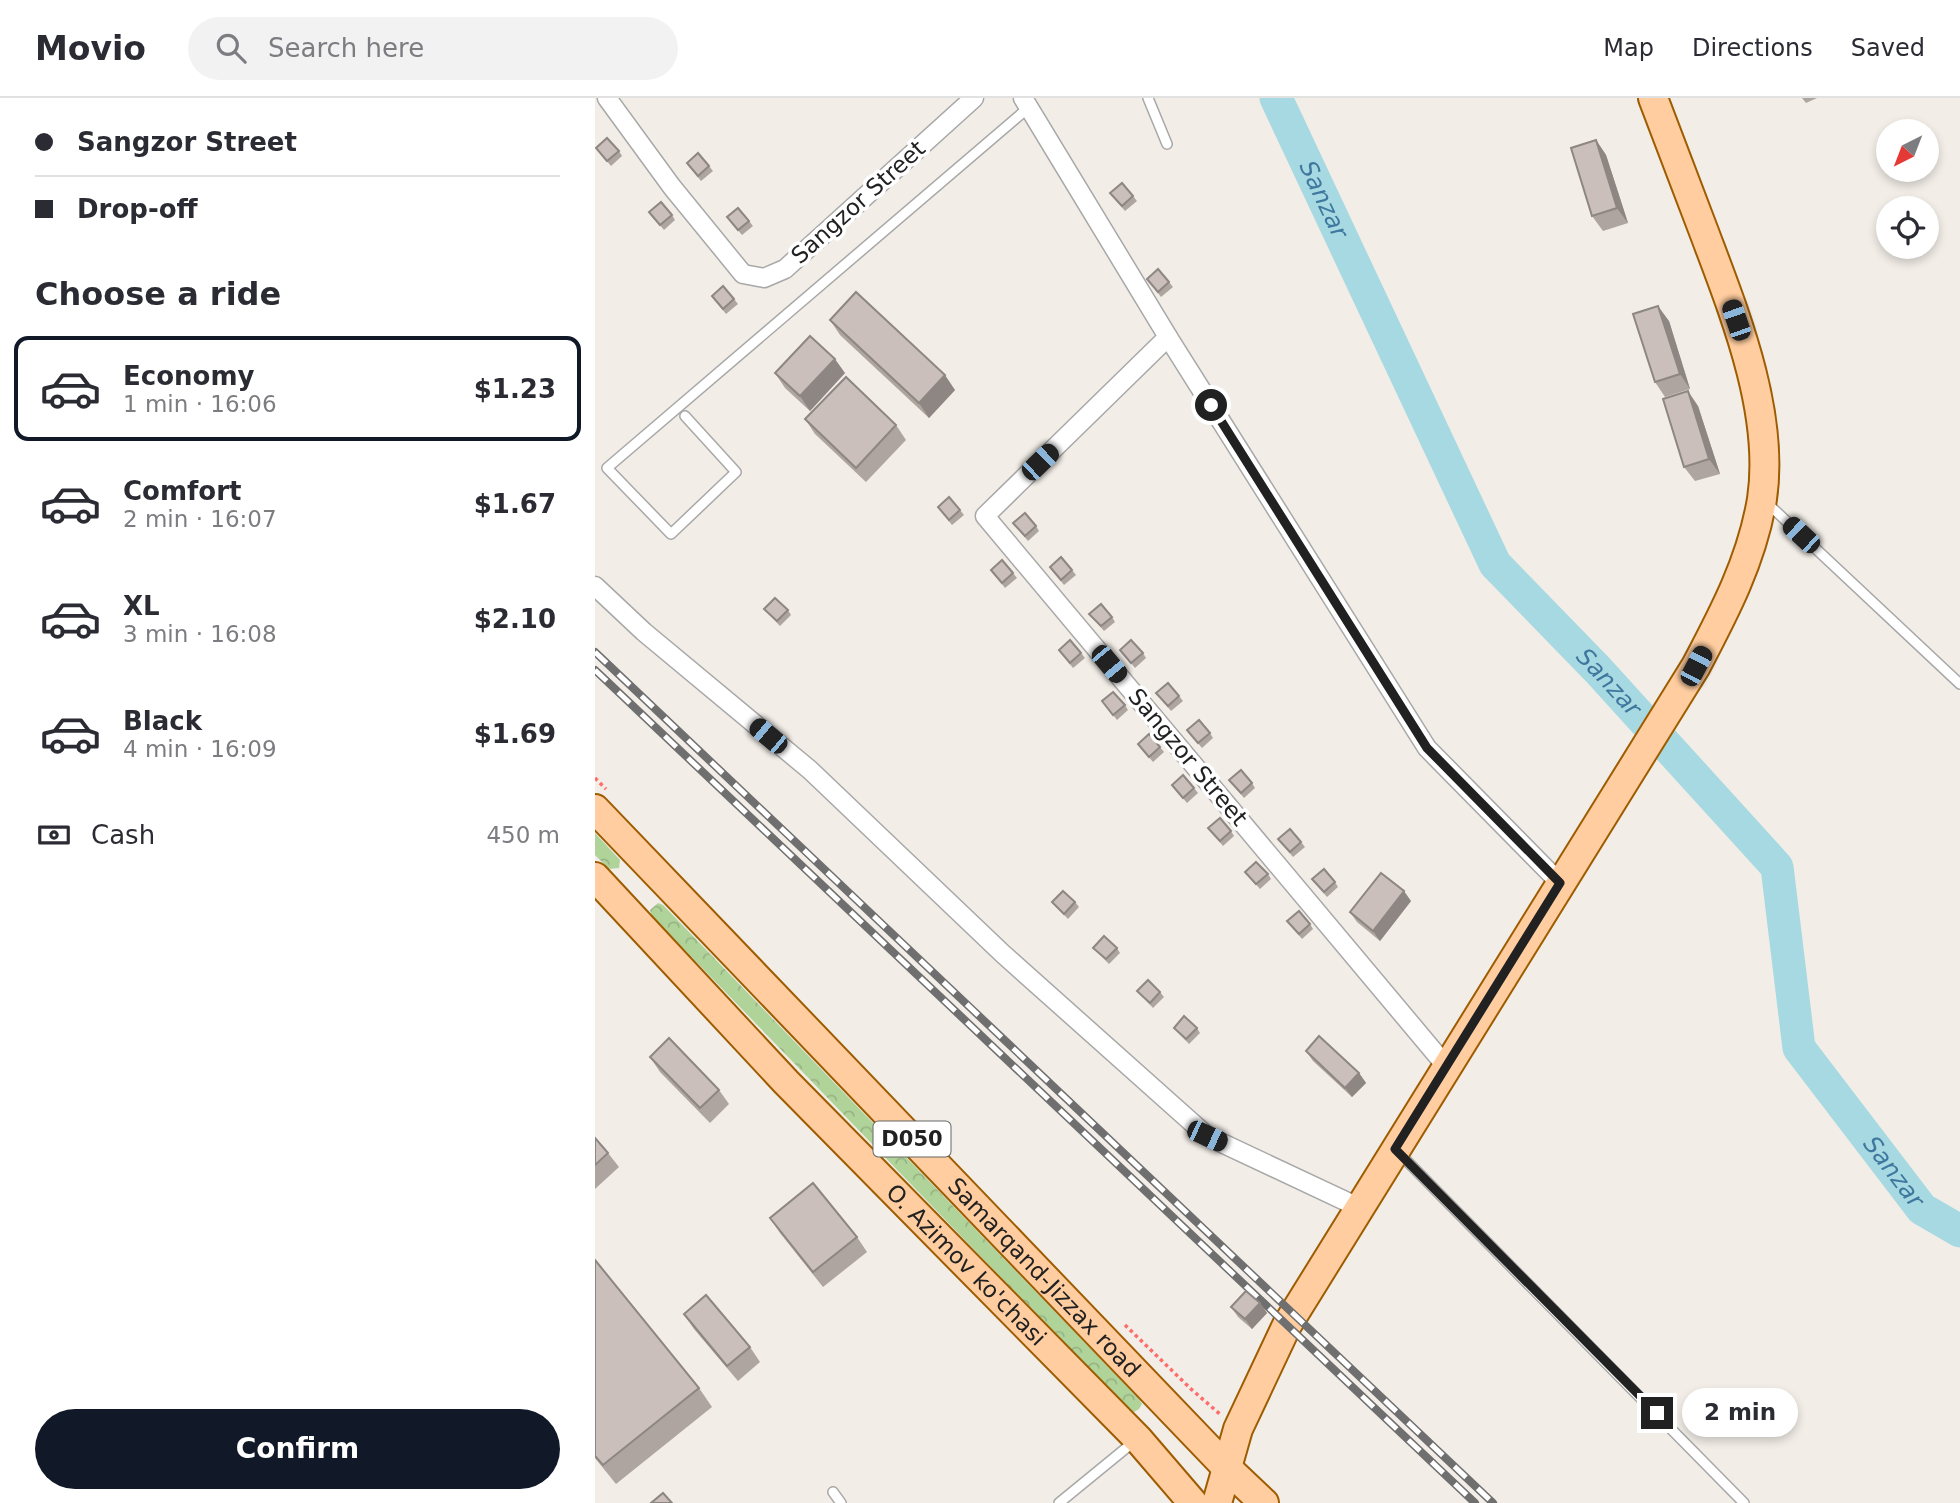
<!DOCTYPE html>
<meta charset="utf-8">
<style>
:root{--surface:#fff;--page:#f2f2f3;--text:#2b2b33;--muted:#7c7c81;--line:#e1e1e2;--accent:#111827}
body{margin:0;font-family:"DejaVu Sans",sans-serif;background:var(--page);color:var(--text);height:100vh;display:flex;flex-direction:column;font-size:26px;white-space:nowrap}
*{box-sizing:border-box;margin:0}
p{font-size:23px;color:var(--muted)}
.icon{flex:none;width:38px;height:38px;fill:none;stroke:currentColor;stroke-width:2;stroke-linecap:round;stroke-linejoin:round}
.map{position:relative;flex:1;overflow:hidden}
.side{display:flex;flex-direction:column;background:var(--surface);width:595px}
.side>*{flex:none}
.guide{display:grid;align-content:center;height:154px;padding:0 35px;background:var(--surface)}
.needle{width:46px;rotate:222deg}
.controls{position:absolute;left:1281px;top:21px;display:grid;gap:14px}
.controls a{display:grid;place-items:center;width:63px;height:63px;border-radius:50%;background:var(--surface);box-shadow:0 4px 10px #0003;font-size:35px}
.end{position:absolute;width:32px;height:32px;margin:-16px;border:9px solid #212121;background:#fff;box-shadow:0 0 0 4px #fff}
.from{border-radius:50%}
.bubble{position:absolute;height:49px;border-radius:24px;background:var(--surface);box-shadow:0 4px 10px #0003;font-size:23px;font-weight:700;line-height:49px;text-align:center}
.car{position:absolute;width:21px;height:42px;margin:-21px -10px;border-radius:9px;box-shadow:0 0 5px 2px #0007;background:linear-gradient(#222 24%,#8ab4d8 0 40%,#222 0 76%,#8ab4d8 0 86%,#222 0)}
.guide b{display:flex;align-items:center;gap:24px;height:66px;font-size:26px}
.guide b+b{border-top:2px solid var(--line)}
.guide i{width:18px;height:18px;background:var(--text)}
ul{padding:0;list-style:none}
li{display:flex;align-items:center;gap:21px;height:105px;margin:0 14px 10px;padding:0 21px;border:4px solid transparent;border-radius:14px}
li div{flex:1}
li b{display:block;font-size:26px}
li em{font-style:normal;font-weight:700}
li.active{border-color:var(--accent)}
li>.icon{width:63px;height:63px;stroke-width:1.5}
h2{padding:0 35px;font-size:32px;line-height:84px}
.pay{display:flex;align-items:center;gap:18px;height:77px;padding:0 35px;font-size:26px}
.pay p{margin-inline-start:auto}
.cta{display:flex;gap:14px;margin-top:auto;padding:14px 35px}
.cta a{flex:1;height:80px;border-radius:42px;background:var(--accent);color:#fff;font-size:28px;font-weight:700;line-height:80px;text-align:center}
header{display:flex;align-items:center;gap:42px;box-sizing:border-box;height:98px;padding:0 35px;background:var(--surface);border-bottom:2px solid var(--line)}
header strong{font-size:33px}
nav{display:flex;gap:38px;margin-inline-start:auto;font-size:24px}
.search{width:490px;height:63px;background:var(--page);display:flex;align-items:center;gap:18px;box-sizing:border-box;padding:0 24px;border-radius:38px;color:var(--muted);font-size:26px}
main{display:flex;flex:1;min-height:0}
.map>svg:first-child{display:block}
</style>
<header>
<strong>Movio</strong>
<div class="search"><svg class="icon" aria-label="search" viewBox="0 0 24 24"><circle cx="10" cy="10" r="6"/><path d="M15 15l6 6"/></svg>Search here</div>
<nav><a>Map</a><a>Directions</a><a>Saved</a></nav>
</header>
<main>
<section class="side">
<div class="guide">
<b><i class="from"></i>Sangzor Street</b>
<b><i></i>Drop-off</b>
</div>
<h2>Choose a ride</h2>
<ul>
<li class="active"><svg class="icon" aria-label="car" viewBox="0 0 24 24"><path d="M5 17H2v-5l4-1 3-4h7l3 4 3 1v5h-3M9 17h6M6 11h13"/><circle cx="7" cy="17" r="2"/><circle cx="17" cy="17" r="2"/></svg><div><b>Economy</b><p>1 min · 16:06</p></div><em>$1.23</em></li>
<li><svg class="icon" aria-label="car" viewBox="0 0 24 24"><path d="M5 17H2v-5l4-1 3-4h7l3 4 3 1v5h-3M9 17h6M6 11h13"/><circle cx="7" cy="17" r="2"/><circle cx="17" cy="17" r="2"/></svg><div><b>Comfort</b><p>2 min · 16:07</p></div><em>$1.67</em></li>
<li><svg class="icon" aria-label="car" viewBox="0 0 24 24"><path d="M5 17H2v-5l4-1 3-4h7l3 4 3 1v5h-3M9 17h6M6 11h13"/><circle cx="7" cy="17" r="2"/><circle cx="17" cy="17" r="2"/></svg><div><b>XL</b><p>3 min · 16:08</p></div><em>$2.10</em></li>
<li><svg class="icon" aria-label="car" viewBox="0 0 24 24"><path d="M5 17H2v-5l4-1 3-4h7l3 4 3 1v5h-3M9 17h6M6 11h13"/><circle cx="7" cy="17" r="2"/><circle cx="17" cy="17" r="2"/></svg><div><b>Black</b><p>4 min · 16:09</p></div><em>$1.69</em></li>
</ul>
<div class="pay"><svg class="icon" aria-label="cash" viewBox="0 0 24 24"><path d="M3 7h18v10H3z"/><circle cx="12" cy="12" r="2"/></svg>Cash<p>450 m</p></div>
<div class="cta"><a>Confirm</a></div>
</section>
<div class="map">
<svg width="1365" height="1405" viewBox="0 0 1365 1405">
<defs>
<pattern id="forest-crowns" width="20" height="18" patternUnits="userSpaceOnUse" patternTransform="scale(1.75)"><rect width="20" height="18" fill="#b0d39a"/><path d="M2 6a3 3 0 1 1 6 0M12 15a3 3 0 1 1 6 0" fill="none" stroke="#97b584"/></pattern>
</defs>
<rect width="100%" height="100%" fill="#f2ede7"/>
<!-- forest -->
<g fill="url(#forest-crowns)">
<path d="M0 735 25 762 24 770 14 771 0 757Z"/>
<path d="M63 805 68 807 544 1301 547 1306 544 1311 539 1314 533 1311 57 818 55 812Z"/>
</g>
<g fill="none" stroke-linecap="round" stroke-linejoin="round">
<!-- river -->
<path stroke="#a6d9e1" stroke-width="33" id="s1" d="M681 0 900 466 1003 572 1182 769 1204 950 1327 1111 1365 1133"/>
<defs>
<g id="lane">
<path d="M553 0 572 46"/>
<path d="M90 318 141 374 76 436 12 370 433 10"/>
<path d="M1171 404 1365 586"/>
<path d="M804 1055 1149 1405"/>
<path d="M238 1394 246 1405"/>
<path d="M464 1405 541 1342"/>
</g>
<g id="street">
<path d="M12 0 77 89 148 176 169 180 190 171 379 0"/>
<path d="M428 0 573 239 390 418 851 968"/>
<path d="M573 239 832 650 965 785"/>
<path d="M0 488 49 534 215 672 408 856 612 1038 763 1109"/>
</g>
<g id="primary">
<path id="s2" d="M0 711 633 1371 669 1405"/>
<path id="s3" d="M0 779 191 984 543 1341 598 1405"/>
<path d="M622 1405 643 1331 692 1227 1101 568C1129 515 1157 462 1167 401 1180 314 1139 214 1109 134 1092 89 1075 45 1058 0"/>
</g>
</defs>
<!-- lane casing -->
<use href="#lane" stroke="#a8a8a8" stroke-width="12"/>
<!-- street casing -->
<use href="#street" stroke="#a8a8a8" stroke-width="21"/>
<!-- primary casing -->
<use href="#primary" stroke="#9e5c00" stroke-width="32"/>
<!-- path -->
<g stroke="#ff6d6b" stroke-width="3.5" stroke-dasharray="3.5 3.5" stroke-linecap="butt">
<path d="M0 680 11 691"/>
<path d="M530 1227 596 1291 626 1317"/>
</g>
<!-- lane -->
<use href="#lane" stroke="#fff" stroke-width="9"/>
<!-- street -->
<use href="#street" stroke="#fff" stroke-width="18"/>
<!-- primary -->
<use href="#primary" stroke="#ffcd9f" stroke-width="28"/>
<defs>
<g id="rail">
<path d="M0 554 898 1405"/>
<path d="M0 572 880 1405"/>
</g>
</defs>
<!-- rail casing -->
<use href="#rail" stroke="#6f6f6f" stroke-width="8"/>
<!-- rail -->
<use href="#rail" stroke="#fff" stroke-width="5" stroke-dasharray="16" stroke-linecap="butt"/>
</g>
<!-- wall -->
<g fill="#aea4a0">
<path d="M1207 0H1222L1211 5Z"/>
<path d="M1001 42 1011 57 1033 125 1008 133 997 118Z"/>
<path d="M1 50 24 53 27 58 16 68Z"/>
<path d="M92 65 114 68 118 73 106 83Z"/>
<path d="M515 95 538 98 542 103 530 113Z"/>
<path d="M54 114 77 117 80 122 69 132Z"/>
<path d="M132 119 154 123 158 128 147 137Z"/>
<path d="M552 181 574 184 578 189 566 199Z"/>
<path d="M117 198 139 201 143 206 131 216Z"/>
<path d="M235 222 360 292 334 320 245 237Z"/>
<path d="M1074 223 1095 291 1070 299 1060 284Z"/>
<path d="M180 275H250L215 313 190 290Z"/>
<path d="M1103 308 1125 376 1100 383 1089 369Z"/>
<path d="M210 321 301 327 311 342 271 384 220 336Z"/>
<path d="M343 409 365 412 369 417 357 427Z"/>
<path d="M418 425 441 428 444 433 433 443Z"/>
<path d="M455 469 477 472 481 477 469 487Z"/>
<path d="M396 472 418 475 422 480 410 490Z"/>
<path d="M169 511 193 512 196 517 185 528Z"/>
<path d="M494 516 517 519 520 524 509 533Z"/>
<path d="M464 552 486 555 490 560 478 570Z"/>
<path d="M525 552 548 555 551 560 540 570Z"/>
<path d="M561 595 584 598 588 603 576 613Z"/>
<path d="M507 603 530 607 533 612 522 622Z"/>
<path d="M592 632 615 635 618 640 607 650Z"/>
<path d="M543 646 565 649 569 654 558 664Z"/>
<path d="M634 682 657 685 660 690 649 700Z"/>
<path d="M577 687 599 690 603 695 592 705Z"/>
<path d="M613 730 636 733 639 738 628 748Z"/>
<path d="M683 741 706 744 710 749 698 759Z"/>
<path d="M650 774 673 776 676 781 665 791Z"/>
<path d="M717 781 740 784 743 789 732 799Z"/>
<path d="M816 803 785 843 762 824 755 814Z"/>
<path d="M457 804H480L484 809 473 821Z"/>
<path d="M692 823 715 826 718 831 707 841Z"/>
<path d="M498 850H522L525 855 514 866Z"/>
<path d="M542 893 565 894 569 899 558 910Z"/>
<path d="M579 930H602L605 935 594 946Z"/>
<path d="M711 953 764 975 771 985 757 999 718 963Z"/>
<path d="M55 959 124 992 134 1006 115 1025 65 974Z"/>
<path d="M0 1040 13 1055 24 1069 0 1091Z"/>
<path d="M175 1120 262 1139 272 1154 228 1189 185 1135Z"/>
<path d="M0 1162 104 1290 117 1309 21 1386 0 1360Z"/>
<path d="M665 1205 672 1215 657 1231 643 1219 636 1209Z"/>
<path d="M89 1216 155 1249 165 1264 143 1283 99 1231Z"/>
</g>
<!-- shaded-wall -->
<g fill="#8d8682">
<path d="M1001 42 1011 57 1033 125 1022 110Z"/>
<path d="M1063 208 1074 223 1095 291 1085 276Z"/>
<path d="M240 261 250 275 215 313 205 298Z"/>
<path d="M350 277 360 292 334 320 324 305Z"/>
<path d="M1093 293 1103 308 1125 376 1114 361Z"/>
<path d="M809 793 816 803 785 843 778 833Z"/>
<path d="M764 975 771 985 757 999 750 990Z"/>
<path d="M665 1205 672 1215 657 1231 650 1221Z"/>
</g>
<!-- building -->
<g fill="#cabfba" stroke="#8d8682" stroke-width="2">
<path d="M12 40 24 53 12 63 1 50Z"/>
<path d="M1001 42 1022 110 997 118 976 50Z"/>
<path d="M103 55 114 68 103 78 92 65Z"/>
<path d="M527 85 538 98 527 108 515 95Z"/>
<path d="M66 104 77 117 65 127 54 114Z"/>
<path d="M143 110 154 123 143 132 132 119Z"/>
<path d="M563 171 574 184 563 194 552 181Z"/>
<path d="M128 188 139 201 128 211 117 198Z"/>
<path d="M261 194 350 277 324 305 235 222Z"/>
<path d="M1063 208 1085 276 1060 284 1038 216Z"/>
<path d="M215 238 240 261 205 298 180 275Z"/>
<path d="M251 279 301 327 261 370 210 321Z"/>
<path d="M1093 293 1114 361 1089 369 1068 301Z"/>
<path d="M354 399 365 412 354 422 343 409Z"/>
<path d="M430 415 441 428 430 438 418 425Z"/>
<path d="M466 459 477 472 466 482 455 469Z"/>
<path d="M407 462 418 475 407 485 396 472Z"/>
<path d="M180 500 193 512 182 523 169 511Z"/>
<path d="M506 506 517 519 506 528 494 516Z"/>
<path d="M475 542 486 555 475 565 464 552Z"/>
<path d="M536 542 548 555 536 565 525 552Z"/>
<path d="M573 585 584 598 573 608 561 595Z"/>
<path d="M518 594 530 607 518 617 507 603Z"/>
<path d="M604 622 615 635 603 645 592 632Z"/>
<path d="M554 636 565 649 554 659 543 646Z"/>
<path d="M646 672 657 685 646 695 634 682Z"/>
<path d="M588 677 599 690 588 700 577 687Z"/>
<path d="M625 720 636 733 625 743 613 730Z"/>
<path d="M695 731 706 744 695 754 683 741Z"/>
<path d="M661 764 673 776 661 786 650 774Z"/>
<path d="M729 771 740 784 729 794 717 781Z"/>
<path d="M786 775 809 793 778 833 755 814Z"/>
<path d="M468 793 480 804 469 816 457 804Z"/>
<path d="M704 813 715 826 704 836 692 823Z"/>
<path d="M509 838 522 850 511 861 498 850Z"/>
<path d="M553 882 565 894 555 905 542 893Z"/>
<path d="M589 918 602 930 591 941 579 930Z"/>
<path d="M724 938 764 975 750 990 711 953Z"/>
<path d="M74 940 124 992 105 1010 55 959Z"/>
<path d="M0 1040 13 1055 0 1067Z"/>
<path d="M218 1085 262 1139 218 1174 175 1120Z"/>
<path d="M0 1162 104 1290 8 1367 0 1358Z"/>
<path d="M651 1193 665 1205 650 1221 636 1209Z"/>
<path d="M111 1197 155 1249 132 1268 89 1216Z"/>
<path d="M68 1395 77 1405H56Z"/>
</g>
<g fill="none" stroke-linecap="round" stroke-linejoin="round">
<!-- route -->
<path stroke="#212121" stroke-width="9" d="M616 307 832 650 965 785 800 1051 1062 1315"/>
</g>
<g text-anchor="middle" stroke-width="7" stroke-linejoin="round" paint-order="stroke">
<!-- shield labels -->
<rect fill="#fff" stroke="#646464" stroke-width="2" x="278.5" y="1023.5" width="77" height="35" rx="5"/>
<g font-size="21" font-weight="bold" fill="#212121">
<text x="317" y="1048">D050</text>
</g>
<!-- street labels -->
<g font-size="23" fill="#212121" stroke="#fff">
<text transform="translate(263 104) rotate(-42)" y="8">Sangzor Street</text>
<text transform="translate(593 659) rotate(50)" y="8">Sangzor Street</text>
<text dy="8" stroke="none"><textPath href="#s3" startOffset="537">O. Azimov ko'chasi</textPath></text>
<text dy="8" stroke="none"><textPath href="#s2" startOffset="649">Samarqand-Jizzax road</textPath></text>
</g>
<!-- water labels -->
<g font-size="24" font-style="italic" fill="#3f779e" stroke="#fff">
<text dy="8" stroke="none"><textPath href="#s1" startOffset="112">Sanzar</textPath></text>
<text dy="8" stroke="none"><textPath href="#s1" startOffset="679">Sanzar</textPath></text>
<text dy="8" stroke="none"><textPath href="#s1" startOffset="1267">Sanzar</textPath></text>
</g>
</g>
</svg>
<div class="controls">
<a><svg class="needle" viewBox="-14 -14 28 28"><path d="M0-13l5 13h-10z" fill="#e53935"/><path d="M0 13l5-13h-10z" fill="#7c7c81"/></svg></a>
<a><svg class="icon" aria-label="locate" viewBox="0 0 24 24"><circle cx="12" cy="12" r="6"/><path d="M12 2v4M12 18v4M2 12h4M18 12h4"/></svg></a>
</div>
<i class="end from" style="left:616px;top:307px"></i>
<i class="end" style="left:1062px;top:1315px"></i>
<div class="bubble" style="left:1087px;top:1290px;width:116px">2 min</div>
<i class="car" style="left:1141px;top:222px;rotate:341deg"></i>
<i class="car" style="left:445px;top:364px;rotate:46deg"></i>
<i class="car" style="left:1206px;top:437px;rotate:313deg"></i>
<i class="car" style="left:514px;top:566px;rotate:140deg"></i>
<i class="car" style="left:1101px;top:568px;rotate:28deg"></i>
<i class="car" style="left:173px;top:638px;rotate:310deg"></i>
<i class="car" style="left:612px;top:1038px;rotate:115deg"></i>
</div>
</main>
